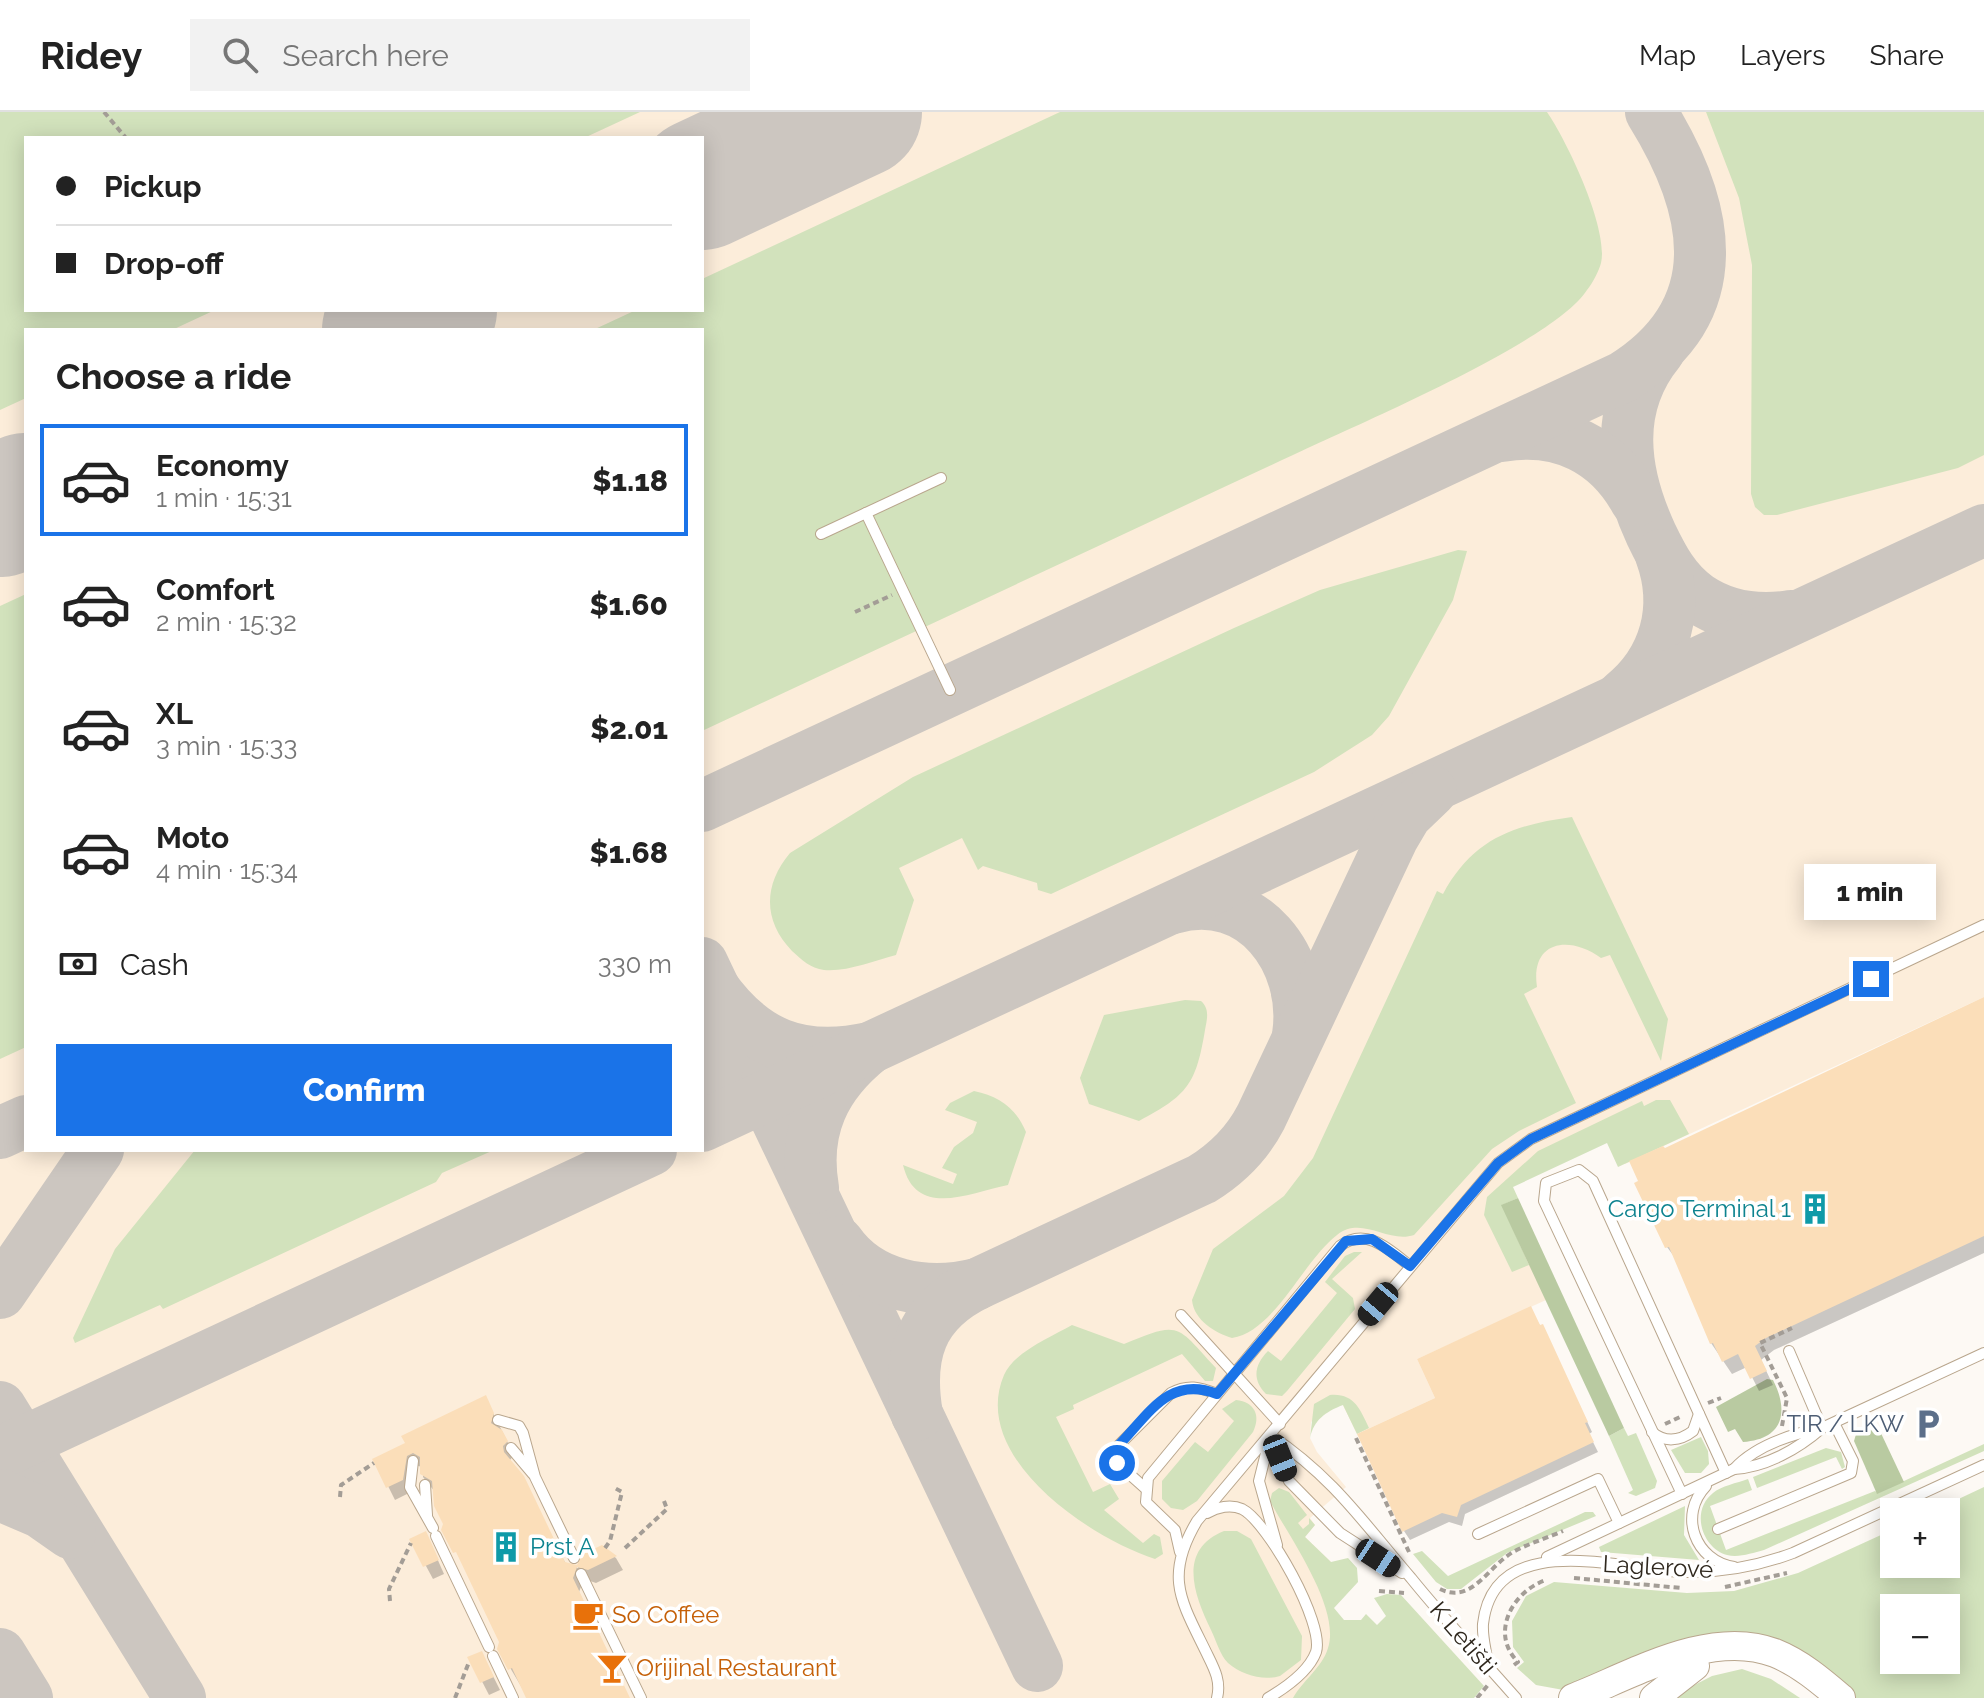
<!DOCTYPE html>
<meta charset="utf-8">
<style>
:root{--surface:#fff;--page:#f2f2f2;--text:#222;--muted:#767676;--line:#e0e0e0;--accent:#1a73e8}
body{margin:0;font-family:Raleway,sans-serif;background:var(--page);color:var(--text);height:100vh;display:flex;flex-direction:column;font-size:30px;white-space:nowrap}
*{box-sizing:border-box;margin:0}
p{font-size:26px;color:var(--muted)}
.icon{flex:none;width:44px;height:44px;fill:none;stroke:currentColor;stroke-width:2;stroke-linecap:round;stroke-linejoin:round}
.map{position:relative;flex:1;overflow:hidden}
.drawer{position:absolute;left:24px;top:216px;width:680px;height:824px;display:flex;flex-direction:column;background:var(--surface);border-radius:0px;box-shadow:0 4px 20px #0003}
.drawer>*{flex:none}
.banner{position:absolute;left:24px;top:24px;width:680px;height:176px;border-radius:0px;box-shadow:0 4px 20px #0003;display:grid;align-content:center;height:176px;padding:0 32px;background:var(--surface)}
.controls{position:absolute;left:1880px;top:1386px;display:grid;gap:16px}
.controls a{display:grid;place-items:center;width:80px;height:80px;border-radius:0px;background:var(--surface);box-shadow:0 4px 20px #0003;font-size:40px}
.end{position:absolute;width:36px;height:36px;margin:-18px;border:10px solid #1a73e8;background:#fff;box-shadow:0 0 0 4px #fff}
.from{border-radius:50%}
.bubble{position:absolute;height:56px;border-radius:0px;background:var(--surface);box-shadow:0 4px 20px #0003;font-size:26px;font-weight:800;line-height:56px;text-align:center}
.car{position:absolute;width:24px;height:48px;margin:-24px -12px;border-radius:10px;box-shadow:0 0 6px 2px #0007;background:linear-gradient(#222 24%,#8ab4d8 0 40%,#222 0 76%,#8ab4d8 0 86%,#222 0)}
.banner b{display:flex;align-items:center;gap:28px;height:76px;font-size:30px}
.banner b+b{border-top:2px solid var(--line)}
.banner i{width:20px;height:20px;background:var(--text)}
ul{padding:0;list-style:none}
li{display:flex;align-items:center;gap:24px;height:112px;margin:0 16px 12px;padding:0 16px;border:4px solid transparent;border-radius:0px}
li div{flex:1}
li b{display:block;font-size:30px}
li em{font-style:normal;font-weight:800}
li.current{border-color:var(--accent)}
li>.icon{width:72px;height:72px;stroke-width:1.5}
h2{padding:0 32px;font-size:36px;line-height:96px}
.pay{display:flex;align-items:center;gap:20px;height:88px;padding:0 32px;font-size:30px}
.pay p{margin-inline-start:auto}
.primary-button{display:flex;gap:16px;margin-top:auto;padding:16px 32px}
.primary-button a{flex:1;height:92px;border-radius:0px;background:var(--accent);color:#fff;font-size:32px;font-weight:800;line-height:92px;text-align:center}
header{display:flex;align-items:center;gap:48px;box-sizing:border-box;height:112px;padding:0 40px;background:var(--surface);border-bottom:2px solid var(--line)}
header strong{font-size:38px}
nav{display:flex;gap:44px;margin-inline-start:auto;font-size:28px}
.search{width:560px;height:72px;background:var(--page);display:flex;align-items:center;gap:20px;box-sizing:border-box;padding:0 28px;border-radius:0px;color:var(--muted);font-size:30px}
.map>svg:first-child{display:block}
</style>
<header>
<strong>Ridey</strong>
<div class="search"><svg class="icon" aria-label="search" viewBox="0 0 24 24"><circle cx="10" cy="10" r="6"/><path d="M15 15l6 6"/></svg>Search here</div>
<nav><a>Map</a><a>Layers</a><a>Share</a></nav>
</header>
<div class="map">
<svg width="1984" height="1586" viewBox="0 0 1984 1586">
<rect width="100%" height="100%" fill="#fdf9f4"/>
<!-- built -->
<path fill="#fcedda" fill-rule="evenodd" d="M0 0H1984V885L1625 1052 1611 1022 1510 1068 1497 1084 1546 1188 1417 1247 1435 1286 1357 1322 1340 1287 1311 1310 1310 1326 1317 1340 1346 1375 1310 1406 1315 1413 1305 1425 1352 1470 1327 1495 1345 1521 1323 1586H0ZM26 26H702V198H26ZM26 218H702V1038H26Z"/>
<!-- green -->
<g fill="#d2e2bc" fill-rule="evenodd">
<path d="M0 0H640L584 26H26V198H215L172 218H26V286L0 298Z"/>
<path d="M1060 0H1547C1567 29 1609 117 1601 151 1599 159 1592 172 1587 178 1554 230 1356 313 1293 343 1096 435 899 527 702 619V218H593L636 198H702V167Z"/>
<path d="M1706 0H1984V343L1958 356 1777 403H1764L1755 395 1751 382 1752 153 1739 86Z"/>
<path d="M1458 438 1467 439 1453 488 1389 604 1372 623 1314 660 1051 782 1038 778 1037 771 983 754 978 758 962 726 899 756 914 788 896 843C873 849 847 860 824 858 810 856 802 848 792 839 763 809 763 773 790 741L913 665 1234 516 1320 478Z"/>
<path d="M26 482V935L0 947V494Z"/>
<path d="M1572 705 1668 907 1661 949 1610 843 1601 846C1570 823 1530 828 1537 875L1524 882 1576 991 1519 1019 1492 1037 1414 1123C1388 1132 1362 1103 1337 1123 1303 1149 1275 1219 1232 1226 1216 1221 1194 1209 1192 1188L1213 1137 1284 1084 1313 1046 1437 779 1443 782C1473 727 1513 713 1572 705Z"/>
<path d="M1185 888 1201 889C1210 897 1207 907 1205 918 1196 972 1188 983 1139 1009L1089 992 1080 966 1104 903Z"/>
<path d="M974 979C999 984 1016 996 1026 1020L1008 1073C969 1081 916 1107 903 1053L953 1072 957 1062 942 1056 954 1035 973 1021 977 1010 945 998 950 991Z"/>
<path d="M1656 988H1670L1689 1022 1618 1055 1607 1031 1513 1075 1518 1086 1502 1093 1529 1153 1512 1160 1484 1103 1487 1085 1538 1039 1642 989 1644 994Z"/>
<path d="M195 1038H494L442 1061 436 1070 163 1197 160 1193 75 1231 73 1226 115 1137Z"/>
<path d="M1354 1140H1362L1332 1167 1353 1186 1355 1197 1287 1279 1282 1284 1266 1282C1252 1268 1254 1253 1268 1239L1281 1249 1337 1181 1325 1170 1345 1144Z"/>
<path d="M1072 1213 1124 1232C1181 1208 1176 1213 1216 1256L1213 1269H1205L1182 1242 1073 1293 1074 1297 1056 1305 1093 1380 1110 1372 1119 1387 1104 1398 1143 1431 1154 1422 1160 1425 1163 1442 1155 1447C1090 1426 969 1345 1004 1263 1014 1240 1051 1225 1072 1213Z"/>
<path d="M1330 1283C1354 1281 1360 1297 1369 1316L1357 1322 1343 1293C1325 1300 1314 1308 1310 1326L1314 1292Z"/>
<path d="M1236 1288C1255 1290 1261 1304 1253 1320L1197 1389 1183 1398 1171 1396 1162 1387V1369L1195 1330 1208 1340 1234 1309 1222 1297Z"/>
<path d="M1624 1316 1628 1324 1636 1321 1657 1369 1655 1376 1636 1384 1628 1381 1633 1378 1609 1324Z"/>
<path d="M1701 1325 1708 1339 1709 1352 1701 1361H1685L1671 1338Z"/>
<path d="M1984 1332V1339L1764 1438C1752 1441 1739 1446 1727 1443 1702 1436 1690 1399 1713 1381 1721 1374 1737 1371 1748 1367L1752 1378 1710 1394 1726 1438 1875 1379 1878 1381Z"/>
<path d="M1826 1336 1841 1340 1845 1355 1842 1357 1836 1345 1757 1376 1753 1365Z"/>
<path d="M1984 1375V1586H1856L1816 1556 1774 1534 1569 1579 1536 1573 1517 1556 1524 1550 1513 1535 1512 1509 1526 1484 1554 1470 1687 1481 1734 1479 1798 1461 1894 1417V1452H1946V1400H1931ZM1894 1496H1946V1548H1894Z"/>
<path d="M1279 1376 1289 1380 1307 1403 1298 1411 1303 1417 1309 1412V1406L1315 1413 1305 1425 1331 1450 1348 1446 1357 1456 1358 1470 1334 1496 1344 1508H1361L1366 1502 1377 1513 1386 1504 1374 1486 1387 1482 1401 1483 1484 1574 1474 1586H1293C1303 1568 1322 1556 1328 1536 1341 1496 1289 1425 1270 1389L1272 1381Z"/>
<path d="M1685 1394 1684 1423 1699 1448 1601 1440 1599 1435Z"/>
<path d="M1585 1400H1593L1596 1404 1507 1441 1461 1477H1447L1436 1470 1413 1442 1422 1439 1448 1464Z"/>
<path d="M1224 1419H1237L1251 1427 1302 1524 1301 1548 1280 1564C1263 1569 1242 1563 1228 1551 1220 1543 1216 1528 1211 1518 1194 1483 1177 1438 1224 1419Z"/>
<path d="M1742 1557 1771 1567 1800 1586H1669L1712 1564Z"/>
</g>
<!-- forest -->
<g fill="#b9caa1">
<path d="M1518 1086 1624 1316 1609 1324 1501 1093Z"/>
<path d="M1767 1267 1773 1268C1789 1299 1784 1327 1743 1330L1735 1317 1728 1320 1716 1295Z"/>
<path d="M1868 1311 1879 1317 1904 1370 1877 1382 1854 1329 1857 1319Z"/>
</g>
<!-- shadow -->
<g fill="#0003">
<path d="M1984 888V1141L1774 1238 1761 1248 1773 1273 1759 1279 1747 1255 1732 1262 1711 1231 1676 1147 1667 1135 1664 1039Z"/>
<path d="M1535 1206 1547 1224 1592 1320 1589 1322 1598 1340 1465 1402 1462 1414 1449 1410 1410 1428 1404 1419 1438 1286Z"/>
<path d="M492 1299 514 1343 510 1348 566 1452 578 1456 583 1444 601 1435 616 1446 623 1458 596 1471 584 1467 579 1480 629 1586H528L499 1537 502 1530 465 1452 443 1417 445 1411 435 1380 423 1365V1355L418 1354 412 1361 409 1381 395 1388 375 1348Z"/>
<path d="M412 1428 432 1435 444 1462 433 1467Z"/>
<path d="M470 1546 488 1554 500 1578 489 1583Z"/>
</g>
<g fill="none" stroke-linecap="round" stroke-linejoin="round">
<!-- taxiway -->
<g stroke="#ccc6c0" stroke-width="52">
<path d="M1659 239C1613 295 1623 361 1651 422 1663 447 1675 470 1698 486 1726 505 1758 509 1791 504"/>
<path d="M1502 324C1560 314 1608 338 1636 389"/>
<path d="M1622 584C1666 549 1680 495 1661 443"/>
<path d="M702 694 1623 265C1732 197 1710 95 1651 0"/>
<path d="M1173 796C1253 773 1309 849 1298 923"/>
<path d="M702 851 1037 1554"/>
<path d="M702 991C725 955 724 913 712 874 753 932 800 951 870 936 824 973 803 1017 813 1076"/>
<path d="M702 1014 1984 418"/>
<path d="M0 1021 26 1009"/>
<path d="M838 1130C869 1175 927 1184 977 1172"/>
<path d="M0 1181 98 1038"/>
<path d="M0 1295 180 1586"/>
<path d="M917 1303C907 1243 920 1200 977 1172L1202 1067C1228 1051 1247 1032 1261 1005L1393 725 1406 703 1431 679"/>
<path d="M0 1341 651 1038"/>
<path d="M0 1383 40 1400 70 1421"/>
<path d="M0 1542 27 1586"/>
</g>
<!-- runway -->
<g stroke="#ccc6c0" stroke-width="132">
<path d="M702 72 856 0"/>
<path d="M388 218 431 198"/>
<path d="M0 399 26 387"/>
</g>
</g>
<!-- building -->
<g fill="#fbdeb9">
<path d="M1984 885V1124L1766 1226 1755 1234 1767 1259 1750 1267 1738 1242 1722 1250 1713 1231 1710 1232 1669 1135 1665 1136 1634 1071 1638 1069 1629 1049 1663 1034 1665 1036Z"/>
<path d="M1531 1194 1540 1213 1543 1212 1588 1310 1585 1311 1594 1330 1461 1393 1457 1405 1442 1401 1402 1420 1357 1322 1435 1286 1417 1247Z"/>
<path d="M486 1283 494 1301 491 1311 502 1318 508 1329 503 1334 504 1340 524 1364 565 1450 577 1453 581 1443 602 1433 617 1444 588 1458 577 1455 573 1466 630 1586H526L512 1556 508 1558 497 1537 499 1530 456 1440 453 1441 441 1418 443 1412 434 1394 432 1369 420 1362V1345L413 1341 407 1344 403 1368 386 1376 376 1355 372 1347 405 1331 401 1324Z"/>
<path d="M426 1419 439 1448 423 1455 409 1427Z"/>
<path d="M482 1539 494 1565 480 1571 467 1545Z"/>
</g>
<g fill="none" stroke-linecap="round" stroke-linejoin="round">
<defs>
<g id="service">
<path d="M866 401 950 578"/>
<path d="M821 422 941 366"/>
<path d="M1181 1203 1280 1312"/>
<path d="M1789 1239 1822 1316"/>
<path d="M498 1308 519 1314 523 1321 535 1365 574 1446"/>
<path d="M1652 1320C1665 1331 1680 1329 1693 1319L1699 1302"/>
<path d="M1270 1323C1333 1365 1363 1410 1411 1466 1444 1507 1481 1546 1516 1586"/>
<path d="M1270 1323 1289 1369 1340 1421 1402 1461"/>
<path d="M1269 1329 1259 1369 1277 1433"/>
<path d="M511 1336 533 1362"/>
<path d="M413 1349 410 1375 433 1416"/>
<path d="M1734 1357C1755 1334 1792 1322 1822 1316L1984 1241"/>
<path d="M425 1373 427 1403"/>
<path d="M1706 1374C1678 1403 1695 1449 1734 1455"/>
<path d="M1145 1376 1117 1351 1118 1334 1171 1281C1188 1272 1199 1275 1217 1282"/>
<path d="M1682 1382 1544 1089 1546 1071 1579 1058 1593 1069 1726 1361"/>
<path d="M1207 1401C1217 1395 1231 1392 1242 1397 1268 1410 1325 1512 1316 1540 1309 1559 1285 1576 1268 1586"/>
<path d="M1718 1417 1851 1361 1853 1349 1834 1311"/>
<path d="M1478 1422 1598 1367 1619 1411"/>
<path d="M436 1424 489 1535"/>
<path d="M1180 1440 1175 1418 1146 1390 1148 1366 1340 1134C1366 1114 1390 1138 1410 1154"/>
<path d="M1547 1445 1734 1357C1766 1355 1798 1337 1822 1316"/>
<path d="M581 1462 641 1586"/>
<path d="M493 1544 513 1586"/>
<path d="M1488 1555C1487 1540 1482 1527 1483 1512 1494 1415 1623 1458 1684 1460 1722 1461 1758 1454 1793 1441L1984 1353"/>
<path d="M1217 1586C1221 1570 1215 1558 1208 1544 1182 1490 1163 1466 1197 1409L1498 1051 1531 1027 1984 813"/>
</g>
<g id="secondary">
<path d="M1573 1586C1632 1563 1710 1516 1775 1541 1800 1551 1821 1569 1841 1586"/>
<path d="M1654 1586 1695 1554"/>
</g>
</defs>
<!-- service casing -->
<use href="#service" stroke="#b9a68d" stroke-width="12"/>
<!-- secondary casing -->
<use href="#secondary" stroke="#b9a68d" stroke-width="30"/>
<!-- path -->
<g stroke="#a39d96" stroke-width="4" stroke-dasharray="6 4" stroke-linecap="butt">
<path d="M104 0 126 26"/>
<path d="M855 500 892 483"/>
<path d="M1708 1291 1721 1286"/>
<path d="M1665 1312 1682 1304"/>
<path d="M1782 1314 1787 1286 1760 1231 1792 1216"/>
<path d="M1356 1326 1409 1440"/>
<path d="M340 1385 341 1373 374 1351"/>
<path d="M605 1436 610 1429 622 1380 613 1375"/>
<path d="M625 1436 667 1397 664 1389"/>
<path d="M1574 1466 1681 1476"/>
<path d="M1725 1475 1787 1461"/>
<path d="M1440 1477C1473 1493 1489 1452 1515 1439 1530 1431 1547 1426 1563 1419"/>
<path d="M1379 1479 1404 1481"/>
<path d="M390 1489 389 1477 411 1431"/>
<path d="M1514 1553 1518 1550C1489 1521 1513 1479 1546 1468"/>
<path d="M455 1586 469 1550"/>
<path d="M1477 1586 1488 1573"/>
</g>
<!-- service -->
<use href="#service" stroke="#fff" stroke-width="10"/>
<!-- secondary -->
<use href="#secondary" stroke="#fff" stroke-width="28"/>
</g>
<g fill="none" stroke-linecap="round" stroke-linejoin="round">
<!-- route -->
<path stroke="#1a73e8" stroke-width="10" d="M1117 1351 1118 1334C1149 1302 1169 1263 1217 1282L1346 1129 1372 1127 1410 1154 1498 1051 1531 1027 1871 867"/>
</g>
<!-- icons -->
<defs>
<symbol id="building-bare" viewBox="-9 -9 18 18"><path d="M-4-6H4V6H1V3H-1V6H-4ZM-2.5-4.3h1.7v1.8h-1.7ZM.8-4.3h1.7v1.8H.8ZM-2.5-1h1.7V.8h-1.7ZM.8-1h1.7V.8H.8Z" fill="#0f9aa8" stroke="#fff" stroke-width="2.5" paint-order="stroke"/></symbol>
<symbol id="parking-bare" viewBox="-9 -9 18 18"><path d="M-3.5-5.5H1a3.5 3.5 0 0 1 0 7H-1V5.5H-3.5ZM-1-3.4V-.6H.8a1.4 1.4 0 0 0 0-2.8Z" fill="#5c6f8a" stroke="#fff" stroke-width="2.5" paint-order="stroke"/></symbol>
<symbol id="cafe-bare" viewBox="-9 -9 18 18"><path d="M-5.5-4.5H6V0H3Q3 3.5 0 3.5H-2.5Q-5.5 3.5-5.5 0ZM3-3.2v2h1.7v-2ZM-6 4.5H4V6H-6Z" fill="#e8710a" stroke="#fff" stroke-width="2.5" paint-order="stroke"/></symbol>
<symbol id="bar-bare" viewBox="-9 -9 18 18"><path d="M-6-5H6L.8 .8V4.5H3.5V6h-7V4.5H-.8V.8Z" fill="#e8710a" stroke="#fff" stroke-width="2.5" paint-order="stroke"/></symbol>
</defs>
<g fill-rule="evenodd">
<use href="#building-bare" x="1793" y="1075" width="44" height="44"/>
<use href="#parking-bare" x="1906" y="1290" width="44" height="44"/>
<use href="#building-bare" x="484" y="1413" width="44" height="44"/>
<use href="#cafe-bare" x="566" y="1481" width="44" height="44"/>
<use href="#bar-bare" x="590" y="1534" width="44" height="44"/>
</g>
<g text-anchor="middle" stroke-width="7" stroke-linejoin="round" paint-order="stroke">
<!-- culture labels -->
<g font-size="24" fill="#0d838f" stroke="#fff" text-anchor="end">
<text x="1791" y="1105">Cargo Terminal 1</text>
<text x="530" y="1443" text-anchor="start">Prst A</text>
</g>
<!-- service labels -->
<g font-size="24" fill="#4e5e75" stroke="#fff" text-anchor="end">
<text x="1904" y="1320">TIR / LKW</text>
</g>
<!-- street labels -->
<g font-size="24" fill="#2f281e" stroke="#fff">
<text transform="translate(1658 1455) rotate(3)" y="8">Laglerové</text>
<text transform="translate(1463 1526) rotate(49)" y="8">K Letišti</text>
</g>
<!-- food labels -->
<g font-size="24" fill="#c56008" stroke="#fff" text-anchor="start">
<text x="612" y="1511">So Coffee</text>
<text x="636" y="1564">Orijinal Restaurant</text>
</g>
</g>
</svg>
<div class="controls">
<a>+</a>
<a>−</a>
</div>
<i class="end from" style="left:1117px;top:1351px"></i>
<i class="end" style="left:1871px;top:867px"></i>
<div class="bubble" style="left:1804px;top:752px;width:132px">1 min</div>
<i class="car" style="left:1378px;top:1192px;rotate:220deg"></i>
<i class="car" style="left:1280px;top:1346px;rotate:158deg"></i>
<i class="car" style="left:1378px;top:1446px;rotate:123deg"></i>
<div class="banner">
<b><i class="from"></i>Pickup</b>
<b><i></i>Drop-off</b>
</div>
<section class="drawer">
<h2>Choose a ride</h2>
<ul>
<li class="current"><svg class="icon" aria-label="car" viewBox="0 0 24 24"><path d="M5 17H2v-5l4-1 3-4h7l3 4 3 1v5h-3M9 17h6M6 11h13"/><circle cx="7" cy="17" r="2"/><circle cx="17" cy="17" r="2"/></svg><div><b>Economy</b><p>1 min · 15:31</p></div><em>$1.18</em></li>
<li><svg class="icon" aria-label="car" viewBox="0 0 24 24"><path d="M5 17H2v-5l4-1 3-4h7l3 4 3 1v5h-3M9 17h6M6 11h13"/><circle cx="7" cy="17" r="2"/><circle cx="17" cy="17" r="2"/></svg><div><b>Comfort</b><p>2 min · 15:32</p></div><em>$1.60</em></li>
<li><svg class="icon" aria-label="car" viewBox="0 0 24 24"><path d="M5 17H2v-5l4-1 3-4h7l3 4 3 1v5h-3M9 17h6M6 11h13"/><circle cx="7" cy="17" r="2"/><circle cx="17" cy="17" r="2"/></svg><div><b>XL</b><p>3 min · 15:33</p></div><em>$2.01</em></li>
<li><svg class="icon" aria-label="car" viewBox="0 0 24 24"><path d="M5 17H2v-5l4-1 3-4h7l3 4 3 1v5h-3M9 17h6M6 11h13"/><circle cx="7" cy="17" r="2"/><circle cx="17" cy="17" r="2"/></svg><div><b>Moto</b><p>4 min · 15:34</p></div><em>$1.68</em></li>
</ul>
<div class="pay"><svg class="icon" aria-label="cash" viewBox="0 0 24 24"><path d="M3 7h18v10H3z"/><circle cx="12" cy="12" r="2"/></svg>Cash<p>330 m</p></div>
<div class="primary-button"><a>Confirm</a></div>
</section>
</div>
